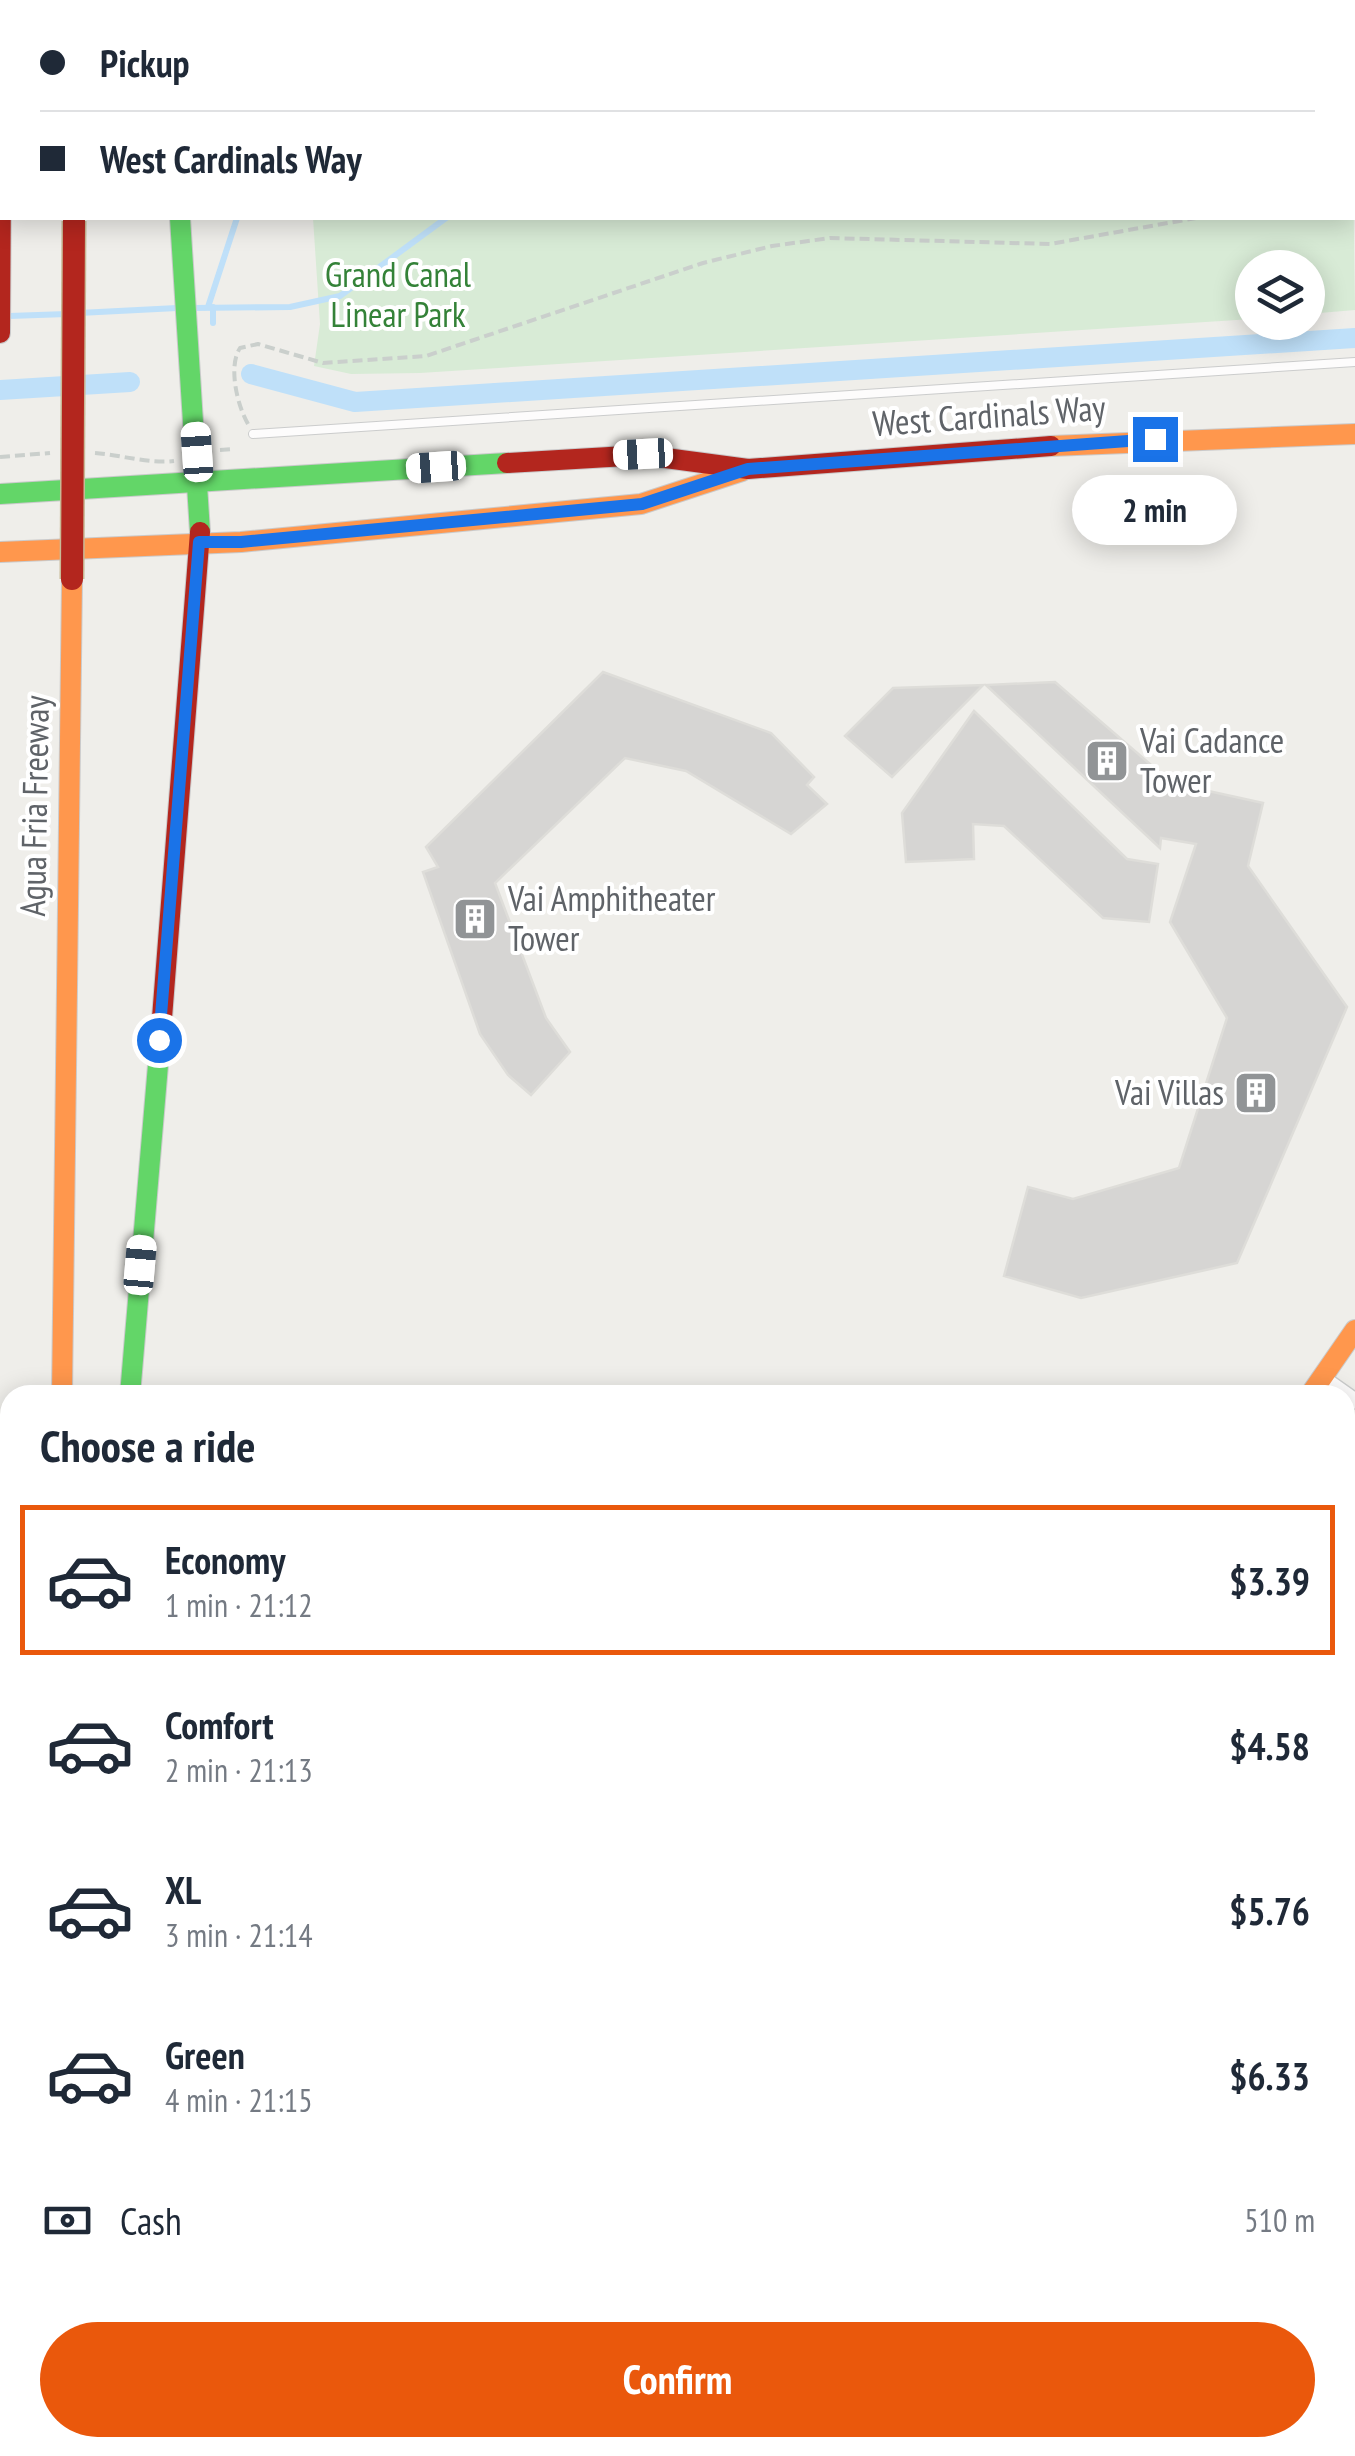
<!DOCTYPE html>
<meta charset="utf-8">
<style>
:root{--surface:#fff;--page:#f6f6f7;--text:#1f2937;--muted:#747a83;--line:#e0e1e3;--accent:#ea580c}
body{margin:0;font-family:"PT Sans Narrow",sans-serif;background:var(--page);color:var(--text);height:100vh;display:flex;flex-direction:column;font-size:38px;white-space:nowrap}
*{box-sizing:border-box;margin:0}
p{font-size:32px;color:var(--muted)}
.icon{flex:none;width:55px;height:55px;fill:none;stroke:currentColor;stroke-width:2;stroke-linecap:round;stroke-linejoin:round}
.map{position:relative;flex:1;overflow:hidden}
.sheet{position:absolute;left:0px;top:1385px;width:1355px;height:1072px;display:flex;flex-direction:column;background:var(--surface);border-radius:30px 30px 0 0;box-shadow:0 5px 25px #0003}
.sheet>*{flex:none}
.top-card{position:absolute;left:0px;top:0px;width:1355px;height:220px;box-shadow:0 5px 25px #0003;display:grid;align-content:center;height:220px;padding:0 40px;background:var(--surface)}
.buttons{position:absolute;left:1235px;top:250px;display:grid;gap:20px}
.buttons a{display:grid;place-items:center;width:90px;height:90px;border-radius:50%;background:var(--surface);box-shadow:0 5px 25px #0003;font-size:50px}
.end{position:absolute;width:45px;height:45px;margin:-22px;border:12px solid #1a73e8;background:#fff;box-shadow:0 0 0 5px #fff}
.from{border-radius:50%}
.bubble{position:absolute;height:70px;border-radius:35px;background:var(--surface);box-shadow:0 5px 25px #0003;font-size:32px;font-weight:600;line-height:70px;text-align:center}
.car{position:absolute;width:30px;height:60px;margin:-30px -15px;border-radius:12px;box-shadow:0 0 8px 2px #0007;background:linear-gradient(#fff 24%,#345 0 40%,#fff 0 76%,#345 0 86%,#fff 0)}
.top-card b{display:flex;align-items:center;gap:35px;height:95px;font-size:38px}
.top-card b+b{border-top:2px solid var(--line)}
.top-card i{width:25px;height:25px;background:var(--text)}
ul{padding:0;list-style:none}
li{display:flex;align-items:center;gap:30px;height:150px;margin:0 20px 15px;padding:0 20px;border:5px solid transparent;border-radius:0px}
li div{flex:1}
li b{display:block;font-size:38px}
li em{font-style:normal;font-weight:600}
li.active{border-color:var(--accent)}
li>.icon{width:90px;height:90px;stroke-width:1.5}
h2{padding:0 40px;font-size:45px;line-height:120px}
.pay{display:flex;align-items:center;gap:25px;height:110px;padding:0 40px;font-size:38px}
.pay p{margin-inline-start:auto}
.action{display:flex;gap:20px;margin-top:auto;padding:20px 40px}
.action a{flex:1;height:115px;border-radius:60px;background:var(--accent);color:#fff;font-size:40px;font-weight:600;line-height:115px;text-align:center}
.map>svg:first-child{display:block}
</style>
<div class="map">
<svg width="1355" height="2456" viewBox="0 0 1355 2456">
<rect width="100%" height="100%" fill="#efeeea"/>
<!-- green -->
<path fill="#d8ebd6" d="M1352 93 1355 310 1308 314V268H1252V319L420 373 351 374 314 366 320 324 313 218H1352Z"/>
<g fill="none" stroke-linecap="round" stroke-linejoin="round">
<!-- stream -->
<g stroke="#bfe0f9" stroke-width="6">
<path d="M242 0V2"/>
<path d="M1352 161H1355"/>
<path d="M208 307 237 218"/>
<path d="M213 307V323"/>
<path d="M194 308 290 307 340 296 446 218"/>
<path d="M79 313 177 308"/>
<path d="M9 316 67 314"/>
<path d="M140 2456V2448"/>
</g>
<!-- canal -->
<g stroke="#bfe0f9" stroke-width="20">
<path d="M251 374 355 402 1355 338"/>
<path d="M0 390 130 382"/>
</g>
</g>
<!-- building -->
<g fill="#d6d5d3" stroke="#deddd9" stroke-width="2.5">
<path d="M603 672 771 733 814 777 807 785 827 804 791 834 686 771 625 758 495 883 546 1018 570 1052 531 1095 508 1075 480 1034 423 872 438 867 426 847Z"/>
<path d="M1055 682 1172 783 1263 803 1248 866 1347 1007 1237 1263 1081 1298 1004 1276 1028 1187 1073 1199 1179 1168 1227 1018 1170 922 1196 844 1161 838 1160 848 986 685Z"/>
<path d="M983 685 892 777 845 736 893 688Z"/>
<path d="M974 711 1127 859 1158 864 1149 922 1103 918 1004 826 973 824 974 859 906 862 902 813Z"/>
</g>
<g fill="none" stroke-linecap="round" stroke-linejoin="round">
<defs>
<g id="lane">
<path d="M253 434 1355 362"/>
<path d="M1345 1481 1355 1480"/>
<path d="M1345 1566 1355 1568"/>
<path d="M1345 1770H1355"/>
<path d="M1345 1833H1355"/>
<path d="M1347 2382 1351 1878"/>
</g>
<path id="street" d="M1321 1377 1355 1401"/>
<g id="fast">
<path d="M180 218 200 532"/>
<path d="M0 494 507 463"/>
<path d="M130 1395 162 1018"/>
</g>
<g id="slow">
<path d="M67 0V2"/>
<path d="M166 0V2"/>
<path d="M1051 446 1355 434"/>
<path d="M0 552 241 542 641 504 742 471"/>
<path d="M62 1395 72 579"/>
<path d="M1310 1395 1355 1330"/>
</g>
<g id="jam">
<path d="M0 333 2 14"/>
<path d="M507 463 643 455 748 469 1051 446"/>
<path d="M162 1018 200 532"/>
<path d="M54 2448V2456"/>
<path d="M1212 2448 1213 2456"/>
</g>
</defs>
<!-- lane casing -->
<use href="#lane" stroke="#cbcccc" stroke-width="10"/>
<!-- street casing -->
<use href="#street" stroke="#cbcccc" stroke-width="18"/>
<!-- fast casing -->
<use href="#fast" stroke="#cacacb" stroke-width="22"/>
<!-- slow casing -->
<use href="#slow" stroke="#cacacb" stroke-width="22"/>
<!-- jam casing -->
<use href="#jam" stroke="#cacacb" stroke-width="22"/>
<!-- path -->
<g stroke="#cacfcc" stroke-width="4" stroke-dasharray="10 5" stroke-linecap="butt">
<path d="M1352 184H1355"/>
<path d="M248 424C237 405 228 366 240 348L258 344 323 363 426 356 703 263 772 246 830 238 1050 244 1196 218"/>
<path d="M220 450 234 449"/>
<path d="M95 453C121 455 149 464 174 461"/>
<path d="M0 457 50 453"/>
</g>
<!-- lane -->
<use href="#lane" stroke="#fdfcfc" stroke-width="8"/>
<!-- street -->
<use href="#street" stroke="#fdfcfc" stroke-width="15"/>
<!-- fast -->
<use href="#fast" stroke="#63d668" stroke-width="20"/>
<!-- slow -->
<use href="#slow" stroke="#ff974d" stroke-width="20"/>
<!-- jam -->
<use href="#jam" stroke="#b3261e" stroke-width="20"/>
<defs>
<path id="jam-bridge" d="M72 579 74 221"/>
</defs>
<!-- jam-bridge casing -->
<use href="#jam-bridge" stroke="#c8b996" stroke-width="25" stroke-linecap="butt"/>
<!-- jam-bridge -->
<use href="#jam-bridge" stroke="#b3261e" stroke-width="22"/>
</g>
<g fill="none" stroke-linecap="round" stroke-linejoin="round">
<!-- route -->
<path stroke="#1a73e8" stroke-width="12" d="M159 1040 199 542H241L642 504 748 469 1155 439"/>
</g>
<!-- icons -->
<defs>
<symbol id="building-square" viewBox="-11 -11 22 22"><rect x="-9" y="-9" width="18" height="18" rx="4" fill="#919496" stroke="#fff"/><path d="M-4-6H4V6H1V3H-1V6H-4ZM-2.5-4.3h1.7v1.8h-1.7ZM.8-4.3h1.7v1.8H.8ZM-2.5-1h1.7V.8h-1.7ZM.8-1h1.7V.8H.8Z" fill="#fff"/></symbol>
</defs>
<g fill-rule="evenodd">
<use href="#building-square" x="1082" y="736" width="50" height="50"/>
<use href="#building-square" x="450" y="894" width="50" height="50"/>
<use href="#building-square" x="1231" y="1068" width="50" height="50"/>
</g>
<g text-anchor="middle" stroke-width="8" stroke-linejoin="round" paint-order="stroke">
<!-- park labels -->
<g font-size="35" fill="#348238" stroke="#fff">
<text x="398" y="287">Grand Canal<tspan x="398" dy="40">Linear Park</tspan></text>
</g>
<!-- street labels -->
<g font-size="35" fill="#5f6368" stroke="#fff">
<text transform="translate(989 416) rotate(-4)" y="12">West Cardinals Way</text>
<text transform="translate(35 806) rotate(-89)" y="12">Agua Fria Freeway</text>
</g>
<!-- poi labels -->
<g font-size="35" fill="#5f6368" stroke="#fff" text-anchor="start">
<text x="1140" y="753">Vai Cadance<tspan x="1140" dy="40">Tower</tspan></text>
<text x="508" y="911">Vai Amphitheater<tspan x="508" dy="40">Tower</tspan></text>
<text x="1224" y="1105" text-anchor="end">Vai Villas</text>
</g>
</g>
</svg>
<div class="buttons">
<a><svg class="icon" aria-label="layers" viewBox="0 0 24 24"><path d="M12 4l9 5-9 5-9-5zM3 14l9 5 9-5"/></svg></a>
</div>
<i class="end from" style="left:159px;top:1040px"></i>
<i class="end" style="left:1155px;top:439px"></i>
<div class="bubble" style="left:1072px;top:475px;width:165px">2 min</div>
<i class="car" style="left:197px;top:452px;rotate:356deg"></i>
<i class="car" style="left:643px;top:454px;rotate:267deg"></i>
<i class="car" style="left:436px;top:467px;rotate:266deg"></i>
<i class="car" style="left:140px;top:1265px;rotate:5deg"></i>
<div class="top-card">
<b><i class="from"></i>Pickup</b>
<b><i></i>West Cardinals Way</b>
</div>
<section class="sheet">
<h2>Choose a ride</h2>
<ul>
<li class="active"><svg class="icon" aria-label="car" viewBox="0 0 24 24"><path d="M5 17H2v-5l4-1 3-4h7l3 4 3 1v5h-3M9 17h6M6 11h13"/><circle cx="7" cy="17" r="2"/><circle cx="17" cy="17" r="2"/></svg><div><b>Economy</b><p>1 min · 21:12</p></div><em>$3.39</em></li>
<li><svg class="icon" aria-label="car" viewBox="0 0 24 24"><path d="M5 17H2v-5l4-1 3-4h7l3 4 3 1v5h-3M9 17h6M6 11h13"/><circle cx="7" cy="17" r="2"/><circle cx="17" cy="17" r="2"/></svg><div><b>Comfort</b><p>2 min · 21:13</p></div><em>$4.58</em></li>
<li><svg class="icon" aria-label="car" viewBox="0 0 24 24"><path d="M5 17H2v-5l4-1 3-4h7l3 4 3 1v5h-3M9 17h6M6 11h13"/><circle cx="7" cy="17" r="2"/><circle cx="17" cy="17" r="2"/></svg><div><b>XL</b><p>3 min · 21:14</p></div><em>$5.76</em></li>
<li><svg class="icon" aria-label="car" viewBox="0 0 24 24"><path d="M5 17H2v-5l4-1 3-4h7l3 4 3 1v5h-3M9 17h6M6 11h13"/><circle cx="7" cy="17" r="2"/><circle cx="17" cy="17" r="2"/></svg><div><b>Green</b><p>4 min · 21:15</p></div><em>$6.33</em></li>
</ul>
<div class="pay"><svg class="icon" aria-label="cash" viewBox="0 0 24 24"><path d="M3 7h18v10H3z"/><circle cx="12" cy="12" r="2"/></svg>Cash<p>510 m</p></div>
<div class="action"><a>Confirm</a></div>
</section>
</div>
